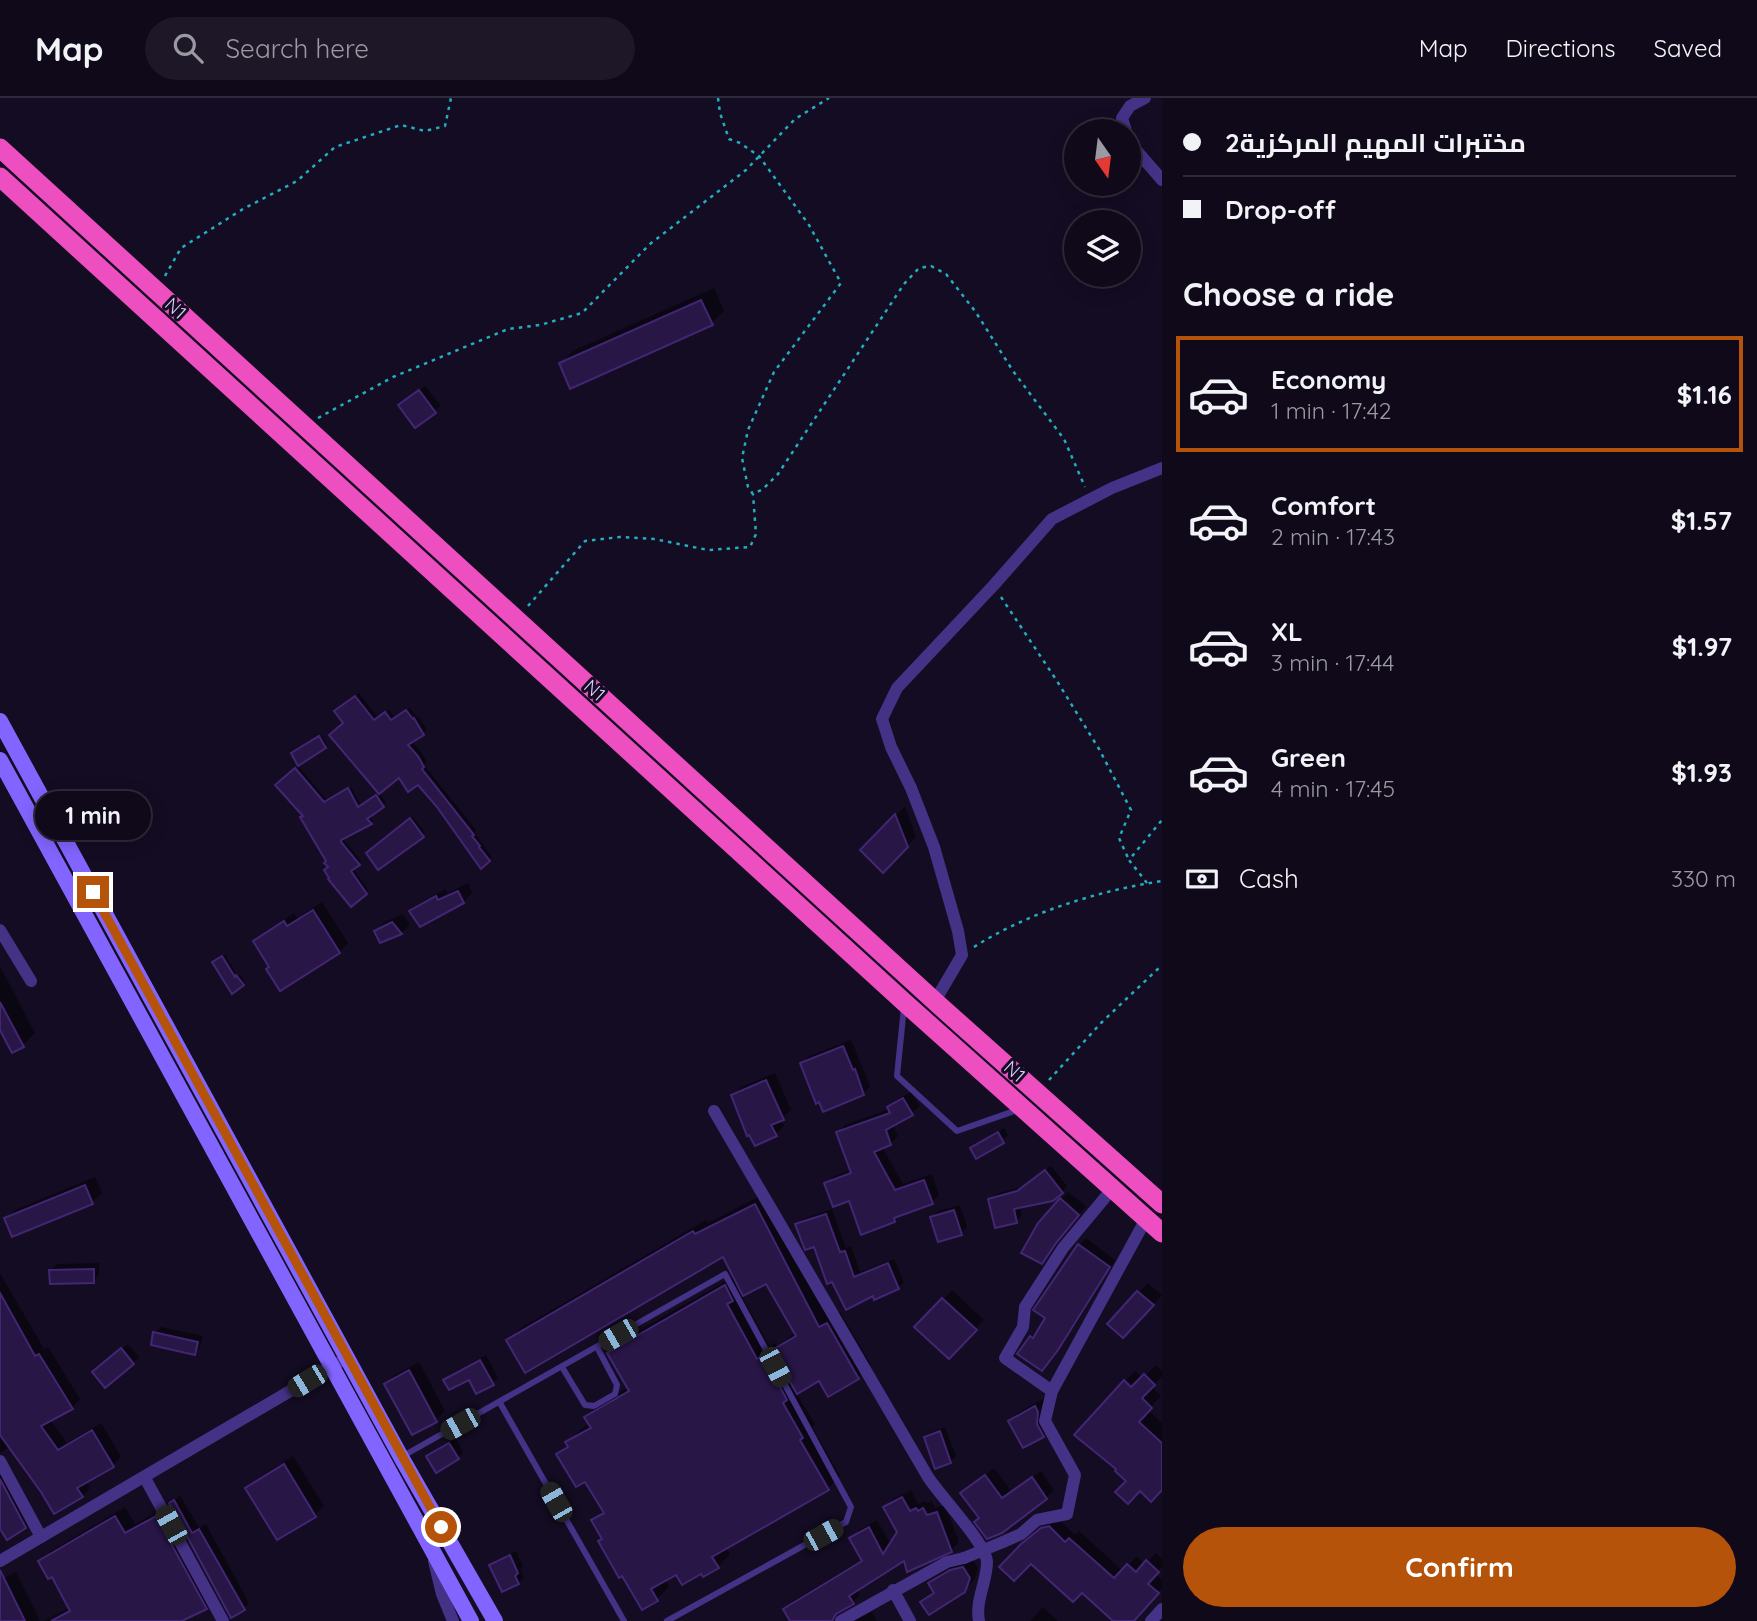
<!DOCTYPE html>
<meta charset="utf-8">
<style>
:root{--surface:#0f091a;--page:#1d1727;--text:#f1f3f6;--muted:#9b9aa2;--line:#2f2a39;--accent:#b45309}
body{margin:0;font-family:Quicksand,Cairo,sans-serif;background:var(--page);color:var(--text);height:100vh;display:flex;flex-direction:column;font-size:26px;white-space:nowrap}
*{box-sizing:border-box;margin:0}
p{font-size:23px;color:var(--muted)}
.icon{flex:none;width:38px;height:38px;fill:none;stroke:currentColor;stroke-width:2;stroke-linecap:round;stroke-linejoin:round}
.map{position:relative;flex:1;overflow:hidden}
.drawer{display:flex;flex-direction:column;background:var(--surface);width:595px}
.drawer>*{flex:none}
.top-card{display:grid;align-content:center;height:154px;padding:0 21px;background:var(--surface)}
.needle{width:46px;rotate:166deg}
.fabs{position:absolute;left:1064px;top:21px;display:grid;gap:14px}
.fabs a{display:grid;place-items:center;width:77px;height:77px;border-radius:50%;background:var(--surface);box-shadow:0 4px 18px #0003,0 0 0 2px var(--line);font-size:35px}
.end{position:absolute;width:32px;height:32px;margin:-16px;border:9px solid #b45309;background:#fff;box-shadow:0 0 0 4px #fff}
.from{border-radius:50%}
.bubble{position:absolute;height:49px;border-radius:24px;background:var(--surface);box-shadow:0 4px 18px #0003,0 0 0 2px var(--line);font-size:23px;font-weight:700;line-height:49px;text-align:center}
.car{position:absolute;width:21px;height:42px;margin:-21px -10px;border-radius:9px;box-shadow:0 0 5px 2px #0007;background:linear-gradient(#222 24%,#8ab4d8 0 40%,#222 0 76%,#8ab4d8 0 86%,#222 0)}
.top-card b{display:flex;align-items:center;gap:24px;height:66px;font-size:26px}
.top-card b+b{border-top:2px solid var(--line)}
.top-card i{width:18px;height:18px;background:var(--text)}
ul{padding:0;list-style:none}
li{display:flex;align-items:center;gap:21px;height:116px;margin:0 14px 10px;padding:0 7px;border:4px solid transparent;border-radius:0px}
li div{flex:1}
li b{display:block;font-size:26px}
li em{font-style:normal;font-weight:700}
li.selected{border-color:var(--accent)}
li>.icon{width:63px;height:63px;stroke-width:1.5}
h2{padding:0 21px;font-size:32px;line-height:84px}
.pay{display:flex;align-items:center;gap:18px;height:77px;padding:0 21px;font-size:26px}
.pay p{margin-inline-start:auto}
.cta{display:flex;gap:14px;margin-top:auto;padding:14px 21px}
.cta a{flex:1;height:80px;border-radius:42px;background:var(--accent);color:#fff;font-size:28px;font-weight:700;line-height:80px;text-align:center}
header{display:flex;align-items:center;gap:42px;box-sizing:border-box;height:98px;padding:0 35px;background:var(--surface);border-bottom:2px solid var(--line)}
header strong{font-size:33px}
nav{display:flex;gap:38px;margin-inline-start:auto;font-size:24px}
.search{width:490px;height:63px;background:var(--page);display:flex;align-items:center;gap:18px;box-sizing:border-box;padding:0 24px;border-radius:38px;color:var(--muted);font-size:26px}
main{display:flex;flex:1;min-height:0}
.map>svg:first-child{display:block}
</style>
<header>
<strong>Map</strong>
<div class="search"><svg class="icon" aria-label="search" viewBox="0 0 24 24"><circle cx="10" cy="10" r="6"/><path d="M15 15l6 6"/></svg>Search here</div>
<nav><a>Map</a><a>Directions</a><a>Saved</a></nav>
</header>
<main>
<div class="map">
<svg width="1162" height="1523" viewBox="0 0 1162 1523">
<rect width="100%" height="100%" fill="#140c23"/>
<!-- shadow -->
<g fill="#0007" fill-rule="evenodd">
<path d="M714 190 724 213 712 225 561 266 573 253Z"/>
<path d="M425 288 441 308 416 327 407 301Z"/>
<path d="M359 595 378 620 389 612 395 620 410 610 417 619 418 618 427 632 411 643 421 654 427 664 424 667 476 732 475 734 481 744 492 759 481 768 438 707 418 685 399 677 345 625 340 610Z"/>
<path d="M322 637 327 647 325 649 295 653Z"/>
<path d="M298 668 327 702 351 689 361 708 380 696 386 705 369 717 373 722 371 725 343 741 361 763 353 770 368 792 352 806 330 769 305 717 277 687Z"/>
<path d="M905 708 916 739 883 772 862 752Z"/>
<path d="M413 719 425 735 378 770 370 753Z"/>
<path d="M468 785 472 795 463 804 411 814 420 805 445 791 448 795Z"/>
<path d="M322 804 348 845 339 854 271 868 255 844 264 835 294 815 297 820Z"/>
<path d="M402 816 410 826 401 835 376 833 385 824Z"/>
<path d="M225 857 238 878 240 876 245 884 242 886 216 862Z"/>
<path d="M0 868 35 935 23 947 0 928Z"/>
<path d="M851 942 870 988 863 996 802 966 809 958Z"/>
<path d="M775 975 791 1012 781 1021 784 1028 776 1036 733 998 741 989Z"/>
<path d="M911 994 920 1008 912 1015 893 1026 898 1038 890 1046 882 1049 903 1086 932 1076 939 1097 932 1104 903 1115 894 1123 850 1101 826 1086 834 1078 851 1072 838 1035 845 1027 890 1011 896 1002Z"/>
<path d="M1004 1030 1008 1037 1002 1043 973 1051Z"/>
<path d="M1051 1068 1067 1088 1062 1094 1020 1108 1022 1117 1017 1123 990 1102 996 1096 1025 1088Z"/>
<path d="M95 1079 102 1095 92 1104 13 1137 6 1121 15 1112Z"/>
<path d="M768 1094 831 1217 840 1214 871 1267 858 1279 829 1296 820 1281 796 1295 815 1326 812 1329 840 1378 827 1391 726 1449 730 1456 718 1469 702 1474 677 1475 665 1481 669 1489 657 1501 643 1509 593 1422 604 1412 586 1381 559 1356 580 1332 590 1326 586 1319 599 1306 629 1289 609 1255 622 1242 735 1178 724 1157 509 1243 521 1230 706 1122 708 1125ZM767 1184 796 1234 777 1249 776 1246 770 1249 741 1197Z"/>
<path d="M1068 1094 1086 1108 1042 1164 1061 1101Z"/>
<path d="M960 1107 967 1129 961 1135 932 1119 938 1113Z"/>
<path d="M832 1111 846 1150 851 1148 860 1174 894 1161 904 1184 898 1190 875 1199 815 1146 797 1127 803 1121Z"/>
<path d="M1086 1140 1115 1162 1077 1225 1048 1264 1020 1256 1031 1239 1039 1233 1079 1147Z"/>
<path d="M99 1165V1177L93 1183 51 1172 57 1166Z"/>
<path d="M0 1175 44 1251 48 1249 80 1301 72 1310 50 1322 67 1345 101 1325 121 1359 113 1367 86 1383 90 1390 82 1398 11 1349 0 1354Z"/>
<path d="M1148 1185 1162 1197 1132 1229 1110 1226Z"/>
<path d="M952 1192 984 1222 949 1259 917 1229Z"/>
<path d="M161 1229 203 1238 200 1249 195 1255 155 1235Z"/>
<path d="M128 1246 139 1259 133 1265 100 1268Z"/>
<path d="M486 1257 498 1280 493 1285 470 1280 445 1282 451 1276Z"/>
<path d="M419 1264 445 1313 436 1322 386 1286 395 1277Z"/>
<path d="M1156 1267 1162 1273V1278L1152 1289 1161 1298 1148 1312 1162 1325V1391L1128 1382 1125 1283 1135 1273 1143 1280Z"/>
<path d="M1045 1300 1052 1329 1043 1338 1010 1323 1019 1314Z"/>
<path d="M945 1329 956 1358 950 1364 926 1339 931 1334Z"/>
<path d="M456 1340 463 1354 458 1360 428 1359Z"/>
<path d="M0 1358 34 1421 25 1429 0 1428Z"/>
<path d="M293 1358 324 1408 314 1418 248 1390 257 1381Z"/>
<path d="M994 1370 1011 1393 1041 1373 1054 1392 1046 1400 981 1419 962 1395Z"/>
<path d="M911 1392 918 1406 925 1403 927 1406 931 1403 935 1410 945 1407 959 1444 951 1452 905 1461 857 1490 860 1497 852 1505 808 1523H792L785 1511 793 1503 863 1461 851 1440 859 1432 877 1422 891 1447 899 1434 885 1409 893 1401Z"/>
<path d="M180 1397 199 1430 206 1426 249 1505 244 1511 171 1405Z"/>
<path d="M125 1409 135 1426 166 1409 216 1500 206 1510 187 1519 189 1523H44L70 1509 53 1476 41 1464 51 1453Z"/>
<path d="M1058 1421 1075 1437 1079 1433 1123 1473 1137 1458 1145 1466 1156 1455 1162 1461V1469L1156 1476 1162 1482V1490L1132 1523H1116L1082 1493 1031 1464 1001 1469 1032 1437 1051 1422Z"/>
<path d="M516 1453 523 1468 520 1471 524 1479 518 1485 492 1467 497 1462Z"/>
<path d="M972 1461 978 1470 974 1482 964 1492 922 1504 935 1493 930 1485 939 1476 961 1464Z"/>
<path d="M16 1474 40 1523H0V1482Z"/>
<path d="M1043 1509 1058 1523H1030Z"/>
<path d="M872 1514 877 1523H854Z"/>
</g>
<!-- building -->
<g fill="#281646" stroke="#422674" stroke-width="2">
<path d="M701 202 713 227 570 291 559 265Z"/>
<path d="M419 292 436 315 415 330 398 307Z"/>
<path d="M355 598 374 622 385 614 391 622 406 612 413 621 414 620 424 637 408 647 418 658 424 669 422 671 474 737 472 738 480 748 479 749 490 763 481 771 437 709 418 687 408 694 399 680 379 696 329 637 343 625 334 613Z"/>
<path d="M319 638 326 650 298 668 291 655Z"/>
<path d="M295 670 324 704 348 690 358 709 376 697 384 709 367 721 372 726 341 742V744L360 767 351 773 367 796 351 809 328 781 329 780 324 772 328 769 324 765 326 763 300 719 303 718 275 687Z"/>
<path d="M895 716 908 749 883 775 860 752Z"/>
<path d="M410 720 424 739 378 772 366 755Z"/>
<path d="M458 793 464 805 420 829 409 813 436 798 438 802Z"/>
<path d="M313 812 340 855 280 893 266 871 269 869 253 843 284 823 287 828Z"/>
<path d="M392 824 402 836 380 845 374 833Z"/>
<path d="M222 858 235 879 236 877 244 887 232 896 212 864Z"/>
<path d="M0 904 24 949 12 955 0 932Z"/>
<path d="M843 948 853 972 855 971 864 997 823 1014 819 1004 816 1006 800 965Z"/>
<path d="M766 982 784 1022 771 1027 777 1038 755 1048 749 1037 747 1038 731 997Z"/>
<path d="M903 1000 913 1017 886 1032 891 1047 874 1054 895 1092 924 1082 933 1106 894 1120 895 1124 861 1137 849 1103 833 1109 824 1085 851 1075 836 1034 890 1015 887 1009Z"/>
<path d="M998 1034 1004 1045 976 1061 970 1050Z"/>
<path d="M1045 1072 1063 1095 1053 1103 1014 1111 1017 1125 995 1130 988 1101 1017 1093Z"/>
<path d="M85 1087 93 1106 12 1139 4 1120Z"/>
<path d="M1060 1100 1079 1117 1056 1145 1042 1166 1021 1155 1038 1125Z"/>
<path d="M755 1106 819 1229 827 1225 859 1281 828 1299 819 1283 797 1296 772 1252 796 1238 766 1186 743 1198 723 1159 525 1275 506 1242 693 1133 695 1136Z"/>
<path d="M954 1112 962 1137 938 1144 930 1119Z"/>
<path d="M826 1116 840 1154 845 1153 854 1179 888 1165 899 1191 874 1202 873 1198 846 1212 832 1184 827 1186 814 1149 805 1152 795 1126Z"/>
<path d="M1078 1146 1110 1169 1058 1252 1042 1273 1017 1256 1030 1238 1033 1240 1045 1220 1033 1212Z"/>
<path d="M94 1171V1185L50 1186 49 1172Z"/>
<path d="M725 1187 733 1203 727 1206 757 1261 763 1257 787 1302 783 1305 803 1340 800 1342 829 1392 712 1459 719 1470 703 1479 701 1476 682 1487 676 1477 651 1491 658 1503 642 1512 622 1478 619 1480 598 1443 602 1441 591 1422 604 1415 585 1384 576 1389 556 1356 568 1349 565 1344 591 1330 584 1319 629 1293 607 1255Z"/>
<path d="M1137 1193 1154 1207 1123 1240 1107 1226Z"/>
<path d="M0 1195 35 1258 39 1256 73 1311 41 1328 58 1352 92 1332 114 1369 77 1390 83 1399 54 1416 41 1394 0 1337Z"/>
<path d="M942 1200 977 1232 949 1261 914 1229Z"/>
<path d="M153 1234 198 1244 195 1257 151 1247Z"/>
<path d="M121 1250 134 1266 105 1290 92 1274Z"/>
<path d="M480 1262 494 1287 476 1296 469 1282 449 1292 443 1282Z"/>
<path d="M409 1272 437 1324 412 1337 384 1286Z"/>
<path d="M1144 1276 1155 1287 1142 1300 1152 1310 1139 1324 1162 1345V1392L1151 1404 1140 1393 1128 1406 1115 1394 1126 1383 1115 1373 1116 1371 1074 1337 1124 1282 1131 1289Z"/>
<path d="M1035 1308 1038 1314 1037 1326 1044 1339 1023 1350 1008 1323Z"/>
<path d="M940 1333 951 1365 935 1371 924 1339Z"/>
<path d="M449 1345 459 1361 436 1375 426 1358Z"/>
<path d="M284 1366 316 1419 277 1442 245 1390Z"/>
<path d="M985 1377 1002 1400 1032 1379 1047 1401 1002 1435 987 1441 974 1424 979 1420 960 1395Z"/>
<path d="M0 1381 26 1430 7 1442 0 1431Z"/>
<path d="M902 1399 910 1413 916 1410 918 1413 923 1410 927 1417 937 1414 952 1454 907 1474 904 1463 849 1498 854 1506 836 1516 832 1523H790L783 1511 862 1463 849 1440 869 1429 883 1456 897 1434 883 1409Z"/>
<path d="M174 1402 192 1435 199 1431 245 1512 231 1520 169 1405Z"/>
<path d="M115 1418 125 1435 156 1418 207 1511 182 1523H51L70 1513 52 1479 48 1481 38 1463Z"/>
<path d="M1049 1428 1065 1444 1069 1440 1114 1480 1127 1466 1136 1474 1146 1462 1159 1474 1148 1486 1159 1495 1134 1523H1113L1082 1495 1073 1504 1031 1466 1014 1483 999 1469 1021 1446 1041 1430Z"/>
<path d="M510 1457 518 1475 515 1478 519 1486 502 1494 489 1467Z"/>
<path d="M963 1469 970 1480 965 1494 929 1517 920 1504 934 1495 928 1485 950 1472Z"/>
<path d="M0 1472 25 1523H0Z"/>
</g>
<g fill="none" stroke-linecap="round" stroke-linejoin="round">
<!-- path -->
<g stroke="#23aebe" stroke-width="2.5" stroke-dasharray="3.5 5" stroke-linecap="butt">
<path d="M718 0 720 15 729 41 740 45 759 58 809 127 841 185 774 274 748 332 742 360 748 389 753 396 763 391 778 376 904 186 919 170 931 168 946 176 975 213 1013 273 1064 341 1085 389"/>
<path d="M165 178 181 150 243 111 297 83 335 49 401 27 425 33 445 28 451 0"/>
<path d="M318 320 393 279 508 231 540 227 582 215 650 146 746 72 795 21 829 0"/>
<path d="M1001 499 1057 583 1099 651 1131 712 1119 740 1129 762"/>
<path d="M528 508 585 443 620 439 654 441 708 452 750 449 756 436 753 396"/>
<path d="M1147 785 1129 762 1162 722"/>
<path d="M974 849C1029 814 1098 793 1162 783"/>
<path d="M1049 982 1101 925 1162 867"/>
</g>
<!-- service -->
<g stroke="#443287" stroke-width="6">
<path d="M904 909 897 978 957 1033 1020 1011"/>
<path d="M562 1269 585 1307 594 1308 615 1296 617 1287 597 1249"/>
<path d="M500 1305 624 1523"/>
<path d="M403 1358 725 1176 851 1409 846 1424 667 1523"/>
</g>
<!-- minor -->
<g stroke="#443287" stroke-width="12">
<path d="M1126 33 1122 20 1130 8 1145 0"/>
<path d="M1129 44 1162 82"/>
<path d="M0 832 31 883"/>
<path d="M935 903 962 857 958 833 934 749 911 690 891 649 882 621 897 590 993 488 1052 421 1112 390 1162 370"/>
<path d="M714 1013 928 1379C940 1398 986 1445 987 1464 987 1484 975 1502 979 1523"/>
<path d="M1052 1293 1005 1260 1023 1229 1025 1209 1063 1150 1113 1090"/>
<path d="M0 1363 41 1439"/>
<path d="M145 1380 223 1523"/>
<path d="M1003 1444 1021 1436 1037 1422 1067 1416 1075 1377 1045 1323 1052 1293 1146 1121"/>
<path d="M0 1463 338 1265"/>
<path d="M434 1463 442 1496 453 1523"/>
<path d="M893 1492 910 1523"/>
<path d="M841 1523 947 1464 964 1460"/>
<path d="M1151 1523 1162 1511"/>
</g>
<!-- secondary -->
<g stroke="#8265ff" stroke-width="16">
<path d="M0 623 401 1359 495 1523"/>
<path d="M0 662 471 1523"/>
</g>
<!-- trunk -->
<g stroke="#ee4fc0" stroke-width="19">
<path d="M0 50 940 908 1162 1106"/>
<path d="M0 79 904 904 1162 1135"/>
</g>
<!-- minor-bridge -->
<path stroke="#443287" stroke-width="12" d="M964 1460 1003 1444"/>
</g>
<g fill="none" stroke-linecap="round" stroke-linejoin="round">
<!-- route -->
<path stroke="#b45309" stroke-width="9" d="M93 794 441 1429"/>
</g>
<g text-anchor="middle" stroke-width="6" stroke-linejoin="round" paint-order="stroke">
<!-- street labels -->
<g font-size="19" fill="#dcceff" stroke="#140c23">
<text transform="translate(176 210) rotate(43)" y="7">N1</text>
<text transform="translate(595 592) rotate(42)" y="7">N1</text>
<text transform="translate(1015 973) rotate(42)" y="7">N1</text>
</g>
</g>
</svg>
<div class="fabs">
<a><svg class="needle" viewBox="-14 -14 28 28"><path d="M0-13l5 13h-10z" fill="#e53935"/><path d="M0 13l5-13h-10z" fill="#9b9aa2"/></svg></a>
<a><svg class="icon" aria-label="layers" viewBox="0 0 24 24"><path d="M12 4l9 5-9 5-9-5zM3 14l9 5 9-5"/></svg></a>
</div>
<i class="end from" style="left:441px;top:1429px"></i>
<i class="end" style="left:93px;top:794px"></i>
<div class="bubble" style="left:35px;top:693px;width:116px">1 min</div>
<i class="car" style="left:618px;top:1237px;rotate:240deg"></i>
<i class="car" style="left:775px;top:1269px;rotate:152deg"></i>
<i class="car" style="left:307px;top:1283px;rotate:239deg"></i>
<i class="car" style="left:460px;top:1326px;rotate:241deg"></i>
<i class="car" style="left:556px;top:1404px;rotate:330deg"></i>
<i class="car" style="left:171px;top:1427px;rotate:331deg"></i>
<i class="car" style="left:823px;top:1437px;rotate:61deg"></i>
</div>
<section class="drawer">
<div class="top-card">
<b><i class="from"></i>مختبرات المهيم المركزية2</b>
<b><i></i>Drop-off</b>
</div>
<h2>Choose a ride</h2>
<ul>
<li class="selected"><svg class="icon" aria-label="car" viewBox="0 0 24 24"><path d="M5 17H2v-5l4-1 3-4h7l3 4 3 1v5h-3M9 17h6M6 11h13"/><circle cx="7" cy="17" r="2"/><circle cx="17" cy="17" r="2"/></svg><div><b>Economy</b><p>1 min · 17:42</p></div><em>$1.16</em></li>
<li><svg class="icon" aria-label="car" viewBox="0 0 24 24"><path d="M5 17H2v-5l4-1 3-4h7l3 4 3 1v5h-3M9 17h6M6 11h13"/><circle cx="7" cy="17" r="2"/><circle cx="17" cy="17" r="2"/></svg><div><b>Comfort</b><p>2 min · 17:43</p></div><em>$1.57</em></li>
<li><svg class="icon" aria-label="car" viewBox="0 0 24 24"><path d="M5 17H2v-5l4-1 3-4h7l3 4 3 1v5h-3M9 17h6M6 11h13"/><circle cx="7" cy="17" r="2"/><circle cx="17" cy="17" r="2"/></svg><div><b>XL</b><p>3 min · 17:44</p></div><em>$1.97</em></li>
<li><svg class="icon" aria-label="car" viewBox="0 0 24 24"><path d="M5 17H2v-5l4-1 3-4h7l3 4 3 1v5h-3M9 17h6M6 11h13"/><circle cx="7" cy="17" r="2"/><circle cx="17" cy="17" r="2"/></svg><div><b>Green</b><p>4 min · 17:45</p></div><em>$1.93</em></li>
</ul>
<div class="pay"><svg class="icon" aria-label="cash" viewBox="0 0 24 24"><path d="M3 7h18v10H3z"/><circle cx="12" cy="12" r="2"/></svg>Cash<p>330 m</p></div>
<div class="cta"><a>Confirm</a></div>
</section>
</main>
